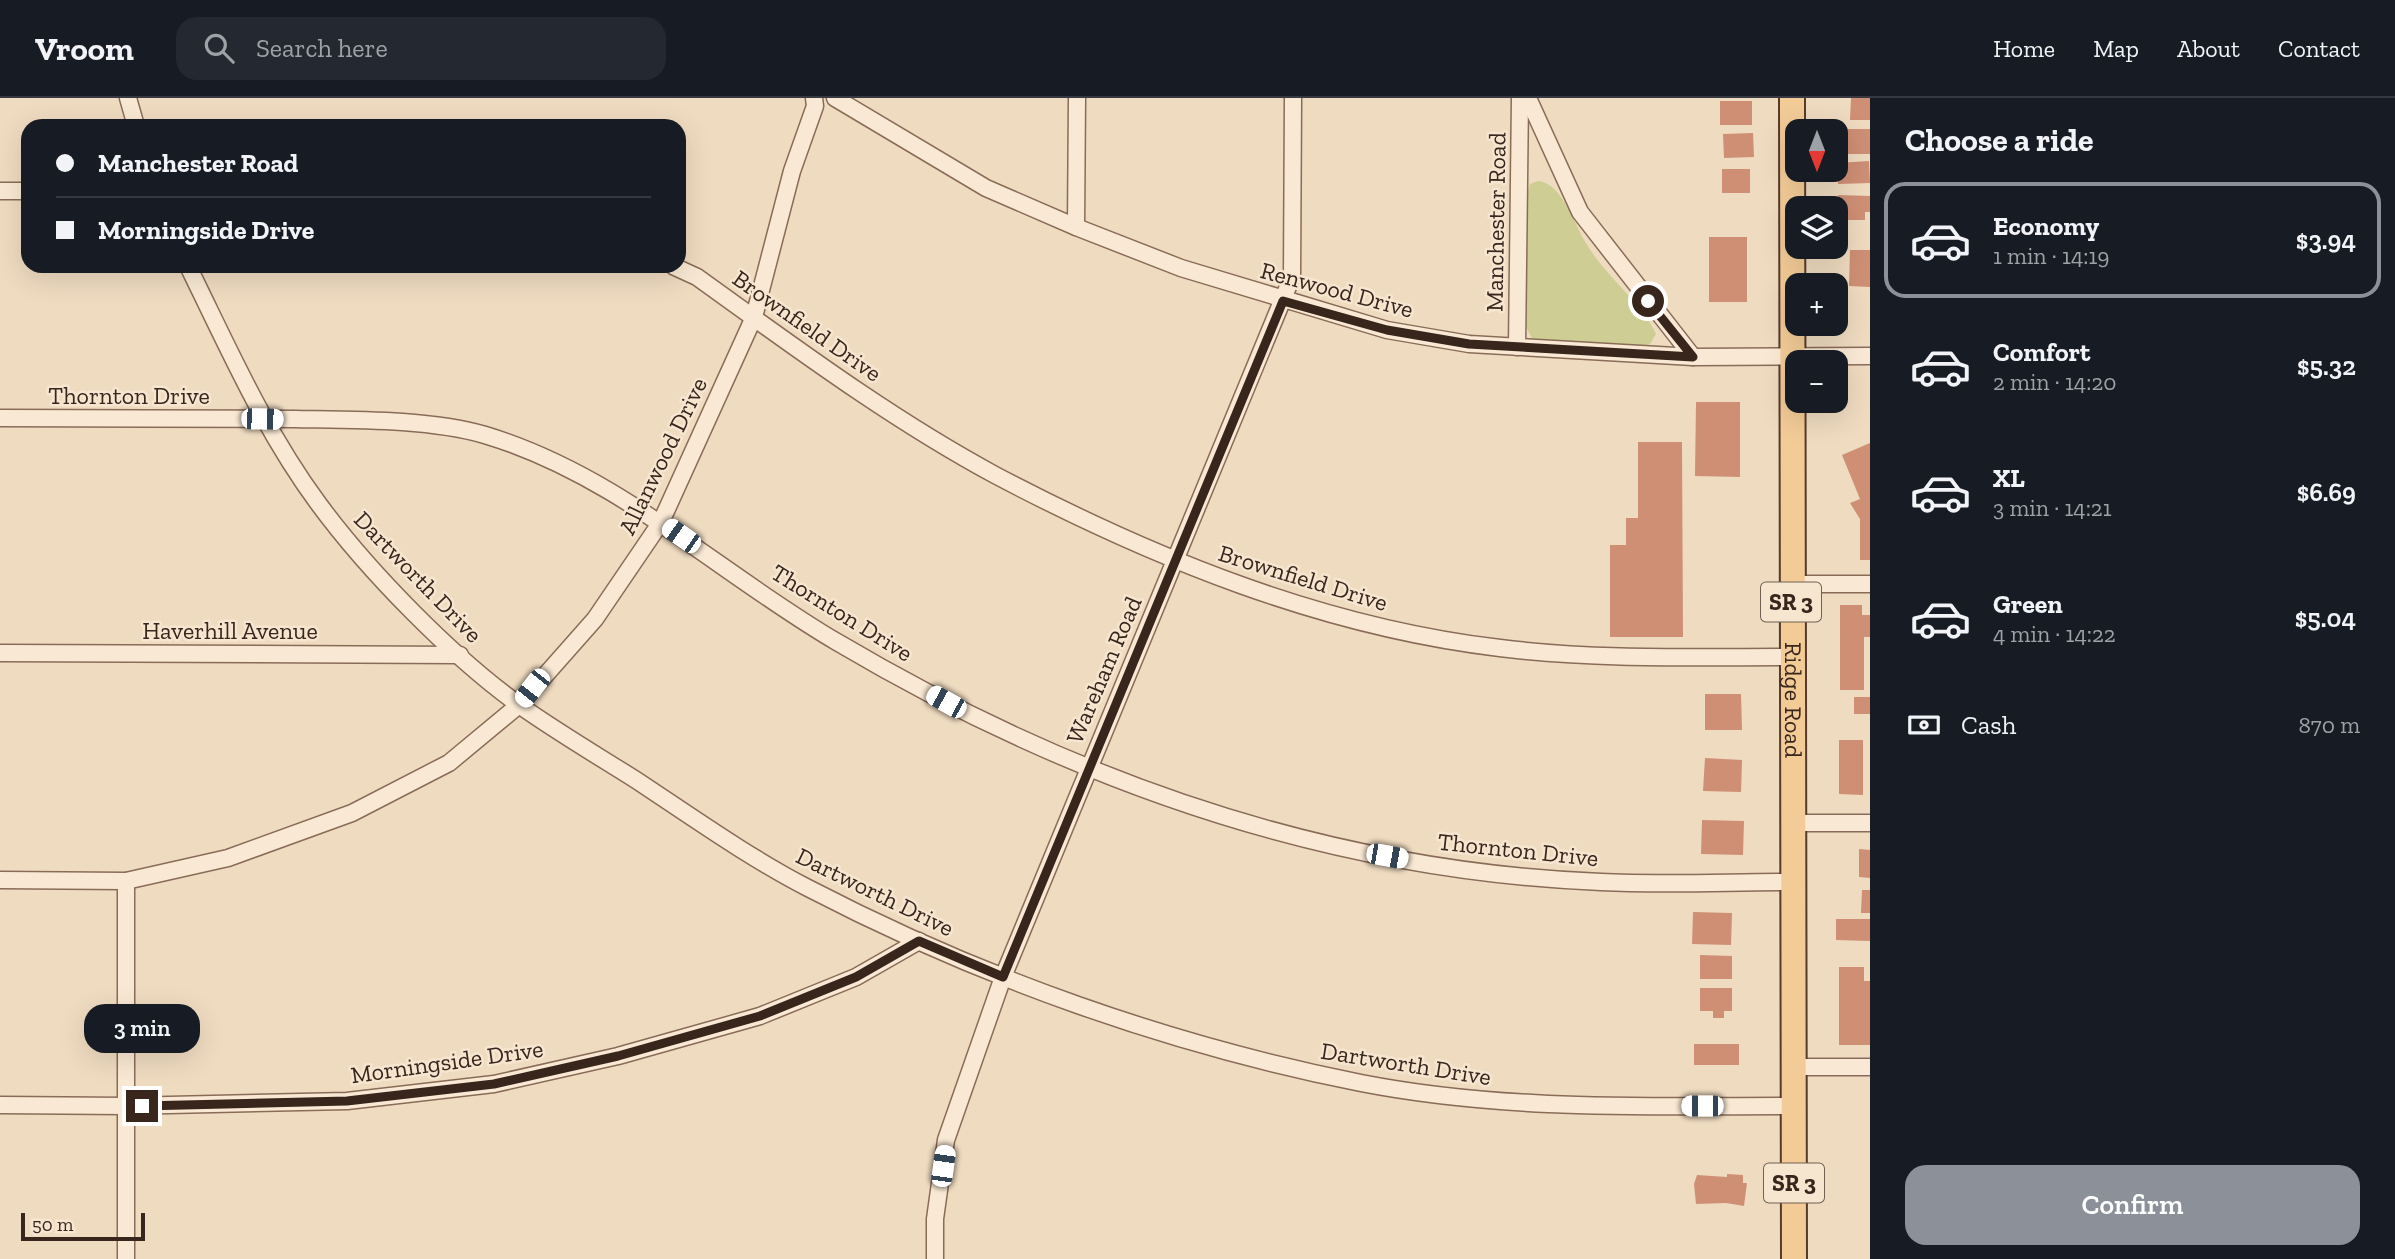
<!DOCTYPE html>
<meta charset="utf-8">
<style>
:root{--surface:#171b24;--page:#242831;--text:#f1f3f6;--muted:#9ea1a6;--line:#363941;--accent:#8c9099}
body{margin:0;font-family:"Zilla Slab",serif;background:var(--page);color:var(--text);height:100vh;display:flex;flex-direction:column;font-size:26px;white-space:nowrap}
*{box-sizing:border-box;margin:0}
p{font-size:23px;color:var(--muted)}
.icon{flex:none;width:38px;height:38px;fill:none;stroke:currentColor;stroke-width:2;stroke-linecap:round;stroke-linejoin:round}
.map{position:relative;flex:1;overflow:hidden}
.panel{display:flex;flex-direction:column;background:var(--surface);width:525px}
.panel>*{flex:none}
.banner{position:absolute;left:21px;top:21px;width:665px;height:154px;border-radius:21px;box-shadow:0 7px 28px #0002;display:grid;align-content:center;height:154px;padding:0 35px;background:var(--surface)}
.needle{width:46px;rotate:180deg}
.tools{position:absolute;left:1785px;top:21px;display:grid;gap:14px}
.tools a{display:grid;place-items:center;width:63px;height:63px;border-radius:14px;background:var(--surface);box-shadow:0 7px 28px #0002;font-size:35px}
.scale{position:absolute;left:21px;bottom:18px;width:124px;box-sizing:border-box;padding-left:7px;border:4px solid #38261d;border-top:0;font-size:19px;line-height:24px;white-space:nowrap;color:#38261d;-webkit-text-stroke:5px #f6e6d0;paint-order:stroke}
.end{position:absolute;width:32px;height:32px;margin:-16px;border:9px solid #38261d;background:#fff;box-shadow:0 0 0 4px #fff}
.from{border-radius:50%}
.bubble{position:absolute;height:49px;border-radius:21px;background:var(--surface);box-shadow:0 7px 28px #0002;font-size:23px;font-weight:600;line-height:49px;text-align:center}
.car{position:absolute;width:21px;height:42px;margin:-21px -10px;border-radius:9px;box-shadow:0 0 5px 2px #0007;background:linear-gradient(#fff 24%,#345 0 40%,#fff 0 76%,#345 0 86%,#fff 0)}
.banner b{display:flex;align-items:center;gap:24px;height:66px;font-size:26px}
.banner b+b{border-top:2px solid var(--line)}
.banner i{width:18px;height:18px;background:var(--text)}
ul{padding:0;list-style:none}
li{display:flex;align-items:center;gap:21px;height:116px;margin:0 14px 10px;padding:0 21px;border:4px solid transparent;border-radius:21px}
li div{flex:1}
li b{display:block;font-size:26px}
li em{font-style:normal;font-weight:600}
li.selected{border-color:var(--accent)}
li>.icon{width:63px;height:63px;stroke-width:1.5}
h2{padding:0 35px;font-size:32px;line-height:84px}
.pay{display:flex;align-items:center;gap:18px;height:77px;padding:0 35px;font-size:26px}
.pay p{margin-inline-start:auto}
.cta{display:flex;gap:14px;margin-top:auto;padding:14px 35px}
.cta a{flex:1;height:80px;border-radius:21px;background:var(--accent);color:#fff;font-size:28px;font-weight:600;line-height:80px;text-align:center}
header{display:flex;align-items:center;gap:42px;box-sizing:border-box;height:98px;padding:0 35px;background:var(--surface);border-bottom:2px solid var(--line)}
header strong{font-size:33px}
nav{display:flex;gap:38px;margin-inline-start:auto;font-size:24px}
.search{width:490px;height:63px;background:var(--page);display:flex;align-items:center;gap:18px;box-sizing:border-box;padding:0 24px;border-radius:21px;color:var(--muted);font-size:26px}
main{display:flex;flex:1;min-height:0}
.map>svg:first-child{display:block}
</style>
<header>
<strong>Vroom</strong>
<div class="search"><svg class="icon" aria-label="search" viewBox="0 0 24 24"><circle cx="10" cy="10" r="6"/><path d="M15 15l6 6"/></svg>Search here</div>
<nav><a>Home</a><a>Map</a><a>About</a><a>Contact</a></nav>
</header>
<main>
<div class="map">
<svg width="1870" height="1161" viewBox="0 0 1870 1161">
<rect width="100%" height="100%" fill="#efdbc0"/>
<!-- green -->
<path fill="#cdcd94" d="M1538 83C1562 85 1574 126 1586 145 1604 177 1643 206 1656 236L1650 246 1638 250 1553 247 1533 242 1526 229 1527 96 1530 86Z"/>
<!-- building -->
<g fill="#ce8f75">
<path d="M1851 0H1870V22H1850Z"/>
<rect x="1720" y="3" width="32" height="24"/>
<rect x="1837" y="31" width="33" height="25"/>
<path d="M1753 35 1754 59 1724 60 1723 36Z"/>
<path d="M1869 63 1870 85 1838 86 1837 65Z"/>
<rect x="1722" y="71" width="28" height="24"/>
<path d="M1838 97 1870 98V114H1865V122H1841Z"/>
<rect x="1709" y="139" width="38" height="65"/>
<path d="M1850 152H1870V189L1849 188Z"/>
<path d="M1696 304H1740V379L1695 378Z"/>
<path d="M1638 344H1682L1683 539H1610V447H1626V420H1638Z"/>
<path d="M1870 345V462H1860V421L1850 405 1860 401 1842 357Z"/>
<path d="M1840 507H1862V517H1870V539H1864V592H1840Z"/>
<path d="M1705 596H1741L1742 632H1705Z"/>
<rect x="1854" y="599" width="16" height="17"/>
<path d="M1839 642H1863V697L1839 696Z"/>
<path d="M1705 660 1742 662 1741 694 1703 693Z"/>
<path d="M1702 722 1744 723 1743 757 1701 756Z"/>
<path d="M1859 751 1870 752V780L1859 779Z"/>
<path d="M1862 792H1870V815H1861Z"/>
<path d="M1693 814 1732 815 1731 847 1692 846Z"/>
<path d="M1836 821H1870V843L1836 842Z"/>
<path d="M1700 857 1732 858V881H1700Z"/>
<path d="M1839 869H1864V883H1870V947H1839Z"/>
<path d="M1700 890H1732V913H1724V920H1713V913H1700Z"/>
<rect x="1694" y="946" width="45" height="21"/>
<path d="M1727 1076 1743 1077V1085H1747L1744 1108 1726 1105 1696 1106 1694 1086 1697 1077 1727 1079Z"/>
</g>
<g fill="none" stroke-linecap="round" stroke-linejoin="round">
<defs>
<g id="street">
<path d="M128 0 136 28"/>
<path d="M835 0 986 90 1076 129 1181 170 1387 232 1469 246 1693 259 1870 258"/>
<path d="M1528 0 1580 114 1693 259"/>
<path d="M0 93H28"/>
<path d="M1076 129 1077 0"/>
<path d="M188 168C228 249 264 332 318 405 368 473 453 560 522 609 559 635 598 658 636 682 692 719 748 759 808 790 981 880 1170 947 1361 985 1504 1013 1650 1008 1794 1008"/>
<path d="M673 168 697 179C793 248 891 321 995 377 1153 460 1322 529 1500 550 1596 562 1694 559 1791 559"/>
<path d="M1517 249 1520 0"/>
<path d="M0 320C98 321 197 320 295 321 354 322 429 321 485 337 618 377 719 475 837 544 1072 683 1326 773 1601 784 1664 787 1728 784 1791 784"/>
<path d="M1791 486H1870"/>
<path d="M0 555 460 557"/>
<path d="M1792 725H1870"/>
<path d="M0 782 126 783 228 760 352 715 449 665 519 607 595 521 661 424 754 219 792 73 815 8 814 0"/>
<path d="M126 783V1161"/>
<path d="M1794 969H1870"/>
<path d="M0 1007 126 1008 347 1003 494 986 618 958 760 918 856 879 919 843"/>
<path d="M935 1161V1121L946 1042 1003 879 1292 179 1293 0"/>
</g>
<g id="primary">
<path id="s1" d="M1792 0 1794 1161"/>
</g>
</defs>
<!-- street casing -->
<use href="#street" stroke="#896c58" stroke-width="19"/>
<!-- primary casing -->
<use href="#primary" stroke="#563b2c" stroke-width="28"/>
<!-- street -->
<use href="#street" stroke="#f9e9d4" stroke-width="16"/>
<!-- primary -->
<use href="#primary" stroke="#f3cb97" stroke-width="24"/>
</g>
<g fill="none" stroke-linecap="round" stroke-linejoin="round">
<!-- route -->
<path stroke="#38261d" stroke-width="9" d="M142 1008 347 1003 494 986 618 958 760 918 856 879 919 843 1003 879 1283 203 1387 232 1469 246 1693 259 1648 203"/>
</g>
<g text-anchor="middle" stroke-width="5" stroke-linejoin="round" paint-order="stroke">
<!-- shield labels -->
<g fill="#f6e6d0" stroke="#716053" stroke-width="2">
<rect x="1761" y="484.5" width="60" height="39" rx="5"/>
<rect x="1764" y="1065.5" width="60" height="39" rx="5"/>
</g>
<g font-size="23" font-weight="bold" fill="#38261d">
<text x="1791" y="512">SR 3</text>
<text x="1794" y="1093">SR 3</text>
</g>
<!-- street labels -->
<g font-size="24" fill="#38261d" stroke="#f6e6d0">
<text transform="translate(1496 124) rotate(-89)" y="8">Manchester Road</text>
<text transform="translate(1337 192) rotate(15)" y="8">Renwood Drive</text>
<text transform="translate(807 228) rotate(35)" y="8">Brownfield Drive</text>
<text x="129" y="306">Thornton Drive</text>
<text transform="translate(663 358) rotate(-64)" y="8">Allanwood Drive</text>
<text transform="translate(418 479) rotate(46)" y="8">Dartworth Drive</text>
<text transform="translate(1303 480) rotate(17)" y="8">Brownfield Drive</text>
<text transform="translate(842 515) rotate(32)" y="8">Thornton Drive</text>
<text x="230" y="541">Haverhill Avenue</text>
<text transform="translate(1104 572) rotate(-67)" y="8">Wareham Road</text>
<text dy="8" stroke="none"><textPath href="#s1" startOffset="602">Ridge Road</textPath></text>
<text transform="translate(1518 752) rotate(6)" y="8">Thornton Drive</text>
<text transform="translate(875 794) rotate(26)" y="8">Dartworth Drive</text>
<text transform="translate(447 964) rotate(-8)" y="8">Morningside Drive</text>
<text transform="translate(1406 966) rotate(9)" y="8">Dartworth Drive</text>
</g>
</g>
</svg>
<div class="tools">
<a><svg class="needle" viewBox="-14 -14 28 28"><path d="M0-13l5 13h-10z" fill="#e53935"/><path d="M0 13l5-13h-10z" fill="#9ea1a6"/></svg></a>
<a><svg class="icon" aria-label="layers" viewBox="0 0 24 24"><path d="M12 4l9 5-9 5-9-5zM3 14l9 5 9-5"/></svg></a>
<a>+</a>
<a>−</a>
</div>
<div class="scale">50 m</div>
<i class="end from" style="left:1648px;top:203px"></i>
<i class="end" style="left:142px;top:1008px"></i>
<div class="bubble" style="left:84px;top:906px;width:116px">3 min</div>
<i class="car" style="left:262px;top:321px;rotate:91deg"></i>
<i class="car" style="left:681px;top:438px;rotate:305deg"></i>
<i class="car" style="left:532px;top:590px;rotate:218deg"></i>
<i class="car" style="left:946px;top:604px;rotate:299deg"></i>
<i class="car" style="left:1387px;top:758px;rotate:100deg"></i>
<i class="car" style="left:1702px;top:1008px;rotate:270deg"></i>
<i class="car" style="left:943px;top:1068px;rotate:8deg"></i>
<div class="banner">
<b><i class="from"></i>Manchester Road</b>
<b><i></i>Morningside Drive</b>
</div>
</div>
<section class="panel">
<h2>Choose a ride</h2>
<ul>
<li class="selected"><svg class="icon" aria-label="car" viewBox="0 0 24 24"><path d="M5 17H2v-5l4-1 3-4h7l3 4 3 1v5h-3M9 17h6M6 11h13"/><circle cx="7" cy="17" r="2"/><circle cx="17" cy="17" r="2"/></svg><div><b>Economy</b><p>1 min · 14:19</p></div><em>$3.94</em></li>
<li><svg class="icon" aria-label="car" viewBox="0 0 24 24"><path d="M5 17H2v-5l4-1 3-4h7l3 4 3 1v5h-3M9 17h6M6 11h13"/><circle cx="7" cy="17" r="2"/><circle cx="17" cy="17" r="2"/></svg><div><b>Comfort</b><p>2 min · 14:20</p></div><em>$5.32</em></li>
<li><svg class="icon" aria-label="car" viewBox="0 0 24 24"><path d="M5 17H2v-5l4-1 3-4h7l3 4 3 1v5h-3M9 17h6M6 11h13"/><circle cx="7" cy="17" r="2"/><circle cx="17" cy="17" r="2"/></svg><div><b>XL</b><p>3 min · 14:21</p></div><em>$6.69</em></li>
<li><svg class="icon" aria-label="car" viewBox="0 0 24 24"><path d="M5 17H2v-5l4-1 3-4h7l3 4 3 1v5h-3M9 17h6M6 11h13"/><circle cx="7" cy="17" r="2"/><circle cx="17" cy="17" r="2"/></svg><div><b>Green</b><p>4 min · 14:22</p></div><em>$5.04</em></li>
</ul>
<div class="pay"><svg class="icon" aria-label="cash" viewBox="0 0 24 24"><path d="M3 7h18v10H3z"/><circle cx="12" cy="12" r="2"/></svg>Cash<p>870 m</p></div>
<div class="cta"><a>Confirm</a></div>
</section>
</main>
